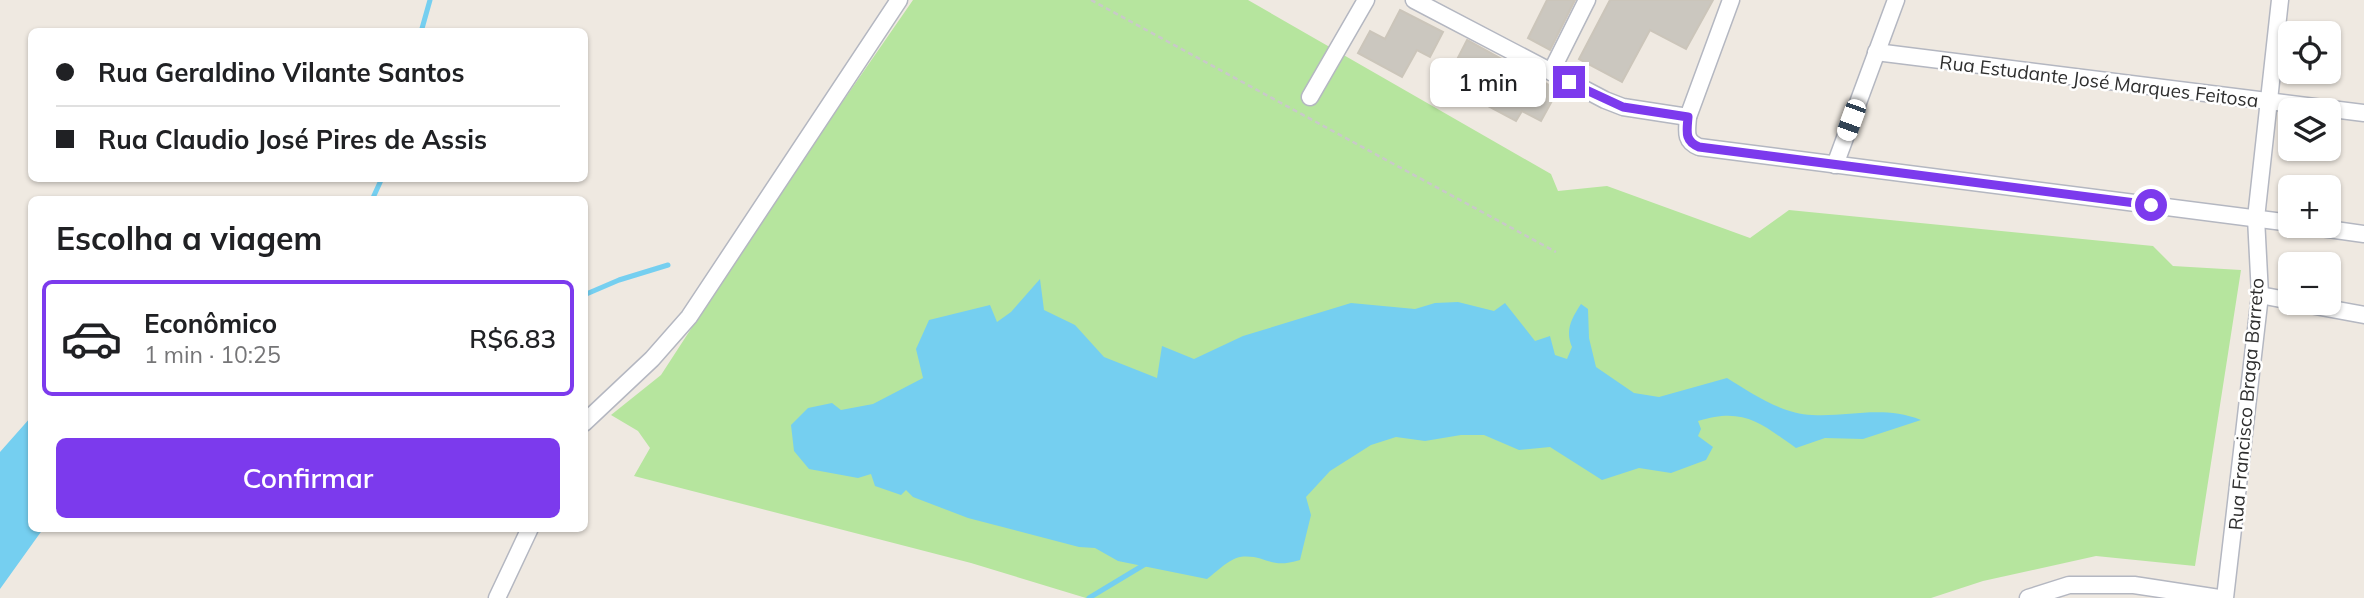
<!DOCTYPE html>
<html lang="pt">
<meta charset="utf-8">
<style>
:root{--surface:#fff;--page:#f6f6f6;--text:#202124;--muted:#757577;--line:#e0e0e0;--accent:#7c3aed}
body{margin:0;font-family:Mulish,sans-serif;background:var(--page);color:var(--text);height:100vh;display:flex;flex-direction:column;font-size:26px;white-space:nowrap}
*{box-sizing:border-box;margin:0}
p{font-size:23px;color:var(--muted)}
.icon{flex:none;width:38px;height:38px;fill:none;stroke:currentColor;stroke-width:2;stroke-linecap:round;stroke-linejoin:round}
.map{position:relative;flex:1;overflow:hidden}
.details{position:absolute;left:28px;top:196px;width:560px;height:336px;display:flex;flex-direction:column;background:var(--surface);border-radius:10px;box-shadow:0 2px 5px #0004}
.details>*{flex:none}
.top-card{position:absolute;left:28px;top:28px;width:560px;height:154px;border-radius:10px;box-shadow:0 2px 5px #0004;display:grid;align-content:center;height:154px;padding:0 28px;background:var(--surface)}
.controls{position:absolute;left:2278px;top:21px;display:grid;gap:14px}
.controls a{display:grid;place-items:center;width:63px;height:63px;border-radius:10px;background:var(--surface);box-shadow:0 2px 5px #0004;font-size:35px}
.end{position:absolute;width:32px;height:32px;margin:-16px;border:9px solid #7c3aed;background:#fff;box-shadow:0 0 0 4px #fff}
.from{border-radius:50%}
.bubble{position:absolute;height:49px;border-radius:10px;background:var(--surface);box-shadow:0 2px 5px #0004;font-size:23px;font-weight:600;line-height:49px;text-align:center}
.car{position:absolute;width:21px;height:42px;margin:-21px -10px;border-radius:9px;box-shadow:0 0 5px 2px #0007;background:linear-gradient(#fff 24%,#345 0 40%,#fff 0 76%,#345 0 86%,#fff 0)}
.top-card b{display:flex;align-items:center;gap:24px;height:66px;font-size:26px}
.top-card b+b{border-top:2px solid var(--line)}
.top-card i{width:18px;height:18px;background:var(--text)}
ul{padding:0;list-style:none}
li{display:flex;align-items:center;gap:21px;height:116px;margin:0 14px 10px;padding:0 14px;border:4px solid transparent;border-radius:10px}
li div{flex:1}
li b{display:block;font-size:26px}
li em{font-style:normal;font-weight:600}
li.active{border-color:var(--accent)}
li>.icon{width:63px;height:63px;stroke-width:1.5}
h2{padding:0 28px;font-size:32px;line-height:84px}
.cta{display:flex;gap:14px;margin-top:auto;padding:14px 28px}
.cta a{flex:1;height:80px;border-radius:10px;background:var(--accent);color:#fff;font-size:28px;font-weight:600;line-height:80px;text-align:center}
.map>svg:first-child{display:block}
</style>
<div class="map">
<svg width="2364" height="598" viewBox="0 0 2364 598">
<rect width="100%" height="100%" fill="#efe9e1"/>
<!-- green -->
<path fill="#b6e59e" d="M913 0H1248L1551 174 1558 191 1607 186 1750 238 1789 210 2153 246 2173 266 2241 270 2195 566 2096 556 1983 581 1931 598H1086L971 563 634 476 650 448 638 431 611 415 661 375 778 195Z"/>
<!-- water -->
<g fill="#75cff0">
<path d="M1040 279 1044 310 1075 325 1104 357 1157 378 1162 346 1194 359 1243 336 1351 303 1415 309 1435 303 1458 302 1494 311 1505 303 1535 341 1550 336 1555 355 1567 359 1572 347C1565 331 1571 319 1581 304L1588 309 1589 338 1596 367 1634 393 1659 397 1727 378C1751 393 1782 414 1812 415 1851 417 1882 405 1921 420L1863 439 1825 438 1796 448C1760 423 1744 407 1698 421L1701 429 1698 436 1713 447 1706 460 1671 473 1639 468 1602 480 1550 447 1519 450 1484 435H1461L1425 441 1396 437 1371 445 1330 471 1306 497 1311 515 1300 560C1268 570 1266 554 1240 557 1229 559 1215 573 1207 579L1118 561 1095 548 1079 547 968 518 913 497 906 490 901 495 875 486 871 474 858 478 809 469 794 451 791 425 808 408 832 403 841 410 873 404 923 378 916 349 929 320 990 305 997 322 1011 312Z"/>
<path d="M31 417 32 528 43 529 0 589V452Z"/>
</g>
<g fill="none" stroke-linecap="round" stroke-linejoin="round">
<!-- stream -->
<g stroke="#75cff0" stroke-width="5">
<path d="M421 32 430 0"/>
<path d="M372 200 382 178"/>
<path d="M584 295 619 280 668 265"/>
<path d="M1089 598 1147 563"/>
</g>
</g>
<!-- building -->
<g fill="#cbc7bf" stroke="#cbc5ba" stroke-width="2">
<path d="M1547 0H1575L1550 50 1528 38Z"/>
<path d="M1610 0H1713L1686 49 1650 30 1622 82 1579 59Z"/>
<path d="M1400 10 1443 32 1430 57 1417 50 1402 77 1358 53 1370 31 1385 39Z"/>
<path d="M1467 40 1558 90 1541 121 1522 111 1516 121 1445 83Z"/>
</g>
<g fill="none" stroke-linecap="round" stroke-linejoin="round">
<defs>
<g id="minor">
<path d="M1414 0 1605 100 1623 107 1688 117"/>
<path d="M1731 0 1688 117C1687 131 1684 141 1699 147L2291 223"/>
<path d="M1876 52 2364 113"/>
<path d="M1551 72 1587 0"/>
<path d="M1310 97 1366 0"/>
<path d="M1835 165 1896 0"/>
<path d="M2307 226 2364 234"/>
<path d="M2260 295 2291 301"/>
<path d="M2299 303 2364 315"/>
<path d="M584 423 652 359 689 317 899 0"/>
<path d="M497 598 530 528"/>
<path d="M2028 598 2069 585H2134L2219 598"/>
<path d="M2225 598 2260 295 2256 218 2280 0"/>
</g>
</defs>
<!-- minor casing -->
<use href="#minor" stroke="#b4b7c1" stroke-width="19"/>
<!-- path -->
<path stroke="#c9c9c9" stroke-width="2.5" stroke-dasharray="5 3.5" stroke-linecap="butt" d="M1091 0 1556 252"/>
<!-- minor -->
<use href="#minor" stroke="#fff" stroke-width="16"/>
</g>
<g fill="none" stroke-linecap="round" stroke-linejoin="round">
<!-- route -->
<path stroke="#7c3aed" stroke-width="9" d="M1569 82 1623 107 1688 117C1687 131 1684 141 1699 147L2151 205"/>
</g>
<g text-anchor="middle" stroke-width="5" stroke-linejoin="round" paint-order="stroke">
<!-- street labels -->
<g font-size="19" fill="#2e2e2e" stroke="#fff">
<text transform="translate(2099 81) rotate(7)" y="7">Rua Estudante José Marques Feitosa</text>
<text transform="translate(2246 404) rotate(-85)" y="7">Rua Francisco Braga Barreto</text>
</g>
</g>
</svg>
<div class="controls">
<a><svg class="icon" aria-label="locate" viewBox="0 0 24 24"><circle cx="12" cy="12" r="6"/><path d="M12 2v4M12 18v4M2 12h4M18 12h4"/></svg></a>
<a><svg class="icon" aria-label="layers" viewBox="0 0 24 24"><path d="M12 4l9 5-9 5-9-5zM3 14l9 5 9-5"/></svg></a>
<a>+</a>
<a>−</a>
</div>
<i class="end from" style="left:2151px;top:205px"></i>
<i class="end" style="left:1569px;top:82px"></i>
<div class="bubble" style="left:1430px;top:58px;width:116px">1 min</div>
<i class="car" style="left:1851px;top:120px;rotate:200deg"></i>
<div class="top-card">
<b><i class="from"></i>Rua Geraldino Vilante Santos</b>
<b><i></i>Rua Claudio José Pires de Assis</b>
</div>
<section class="details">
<h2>Escolha a viagem</h2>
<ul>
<li class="active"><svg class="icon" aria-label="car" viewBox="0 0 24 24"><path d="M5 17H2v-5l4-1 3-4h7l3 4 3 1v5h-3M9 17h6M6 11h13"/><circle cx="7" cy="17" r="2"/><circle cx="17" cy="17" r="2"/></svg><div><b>Econômico</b><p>1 min · 10:25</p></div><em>R$6.83</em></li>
</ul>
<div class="cta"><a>Confirmar</a></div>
</section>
</div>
